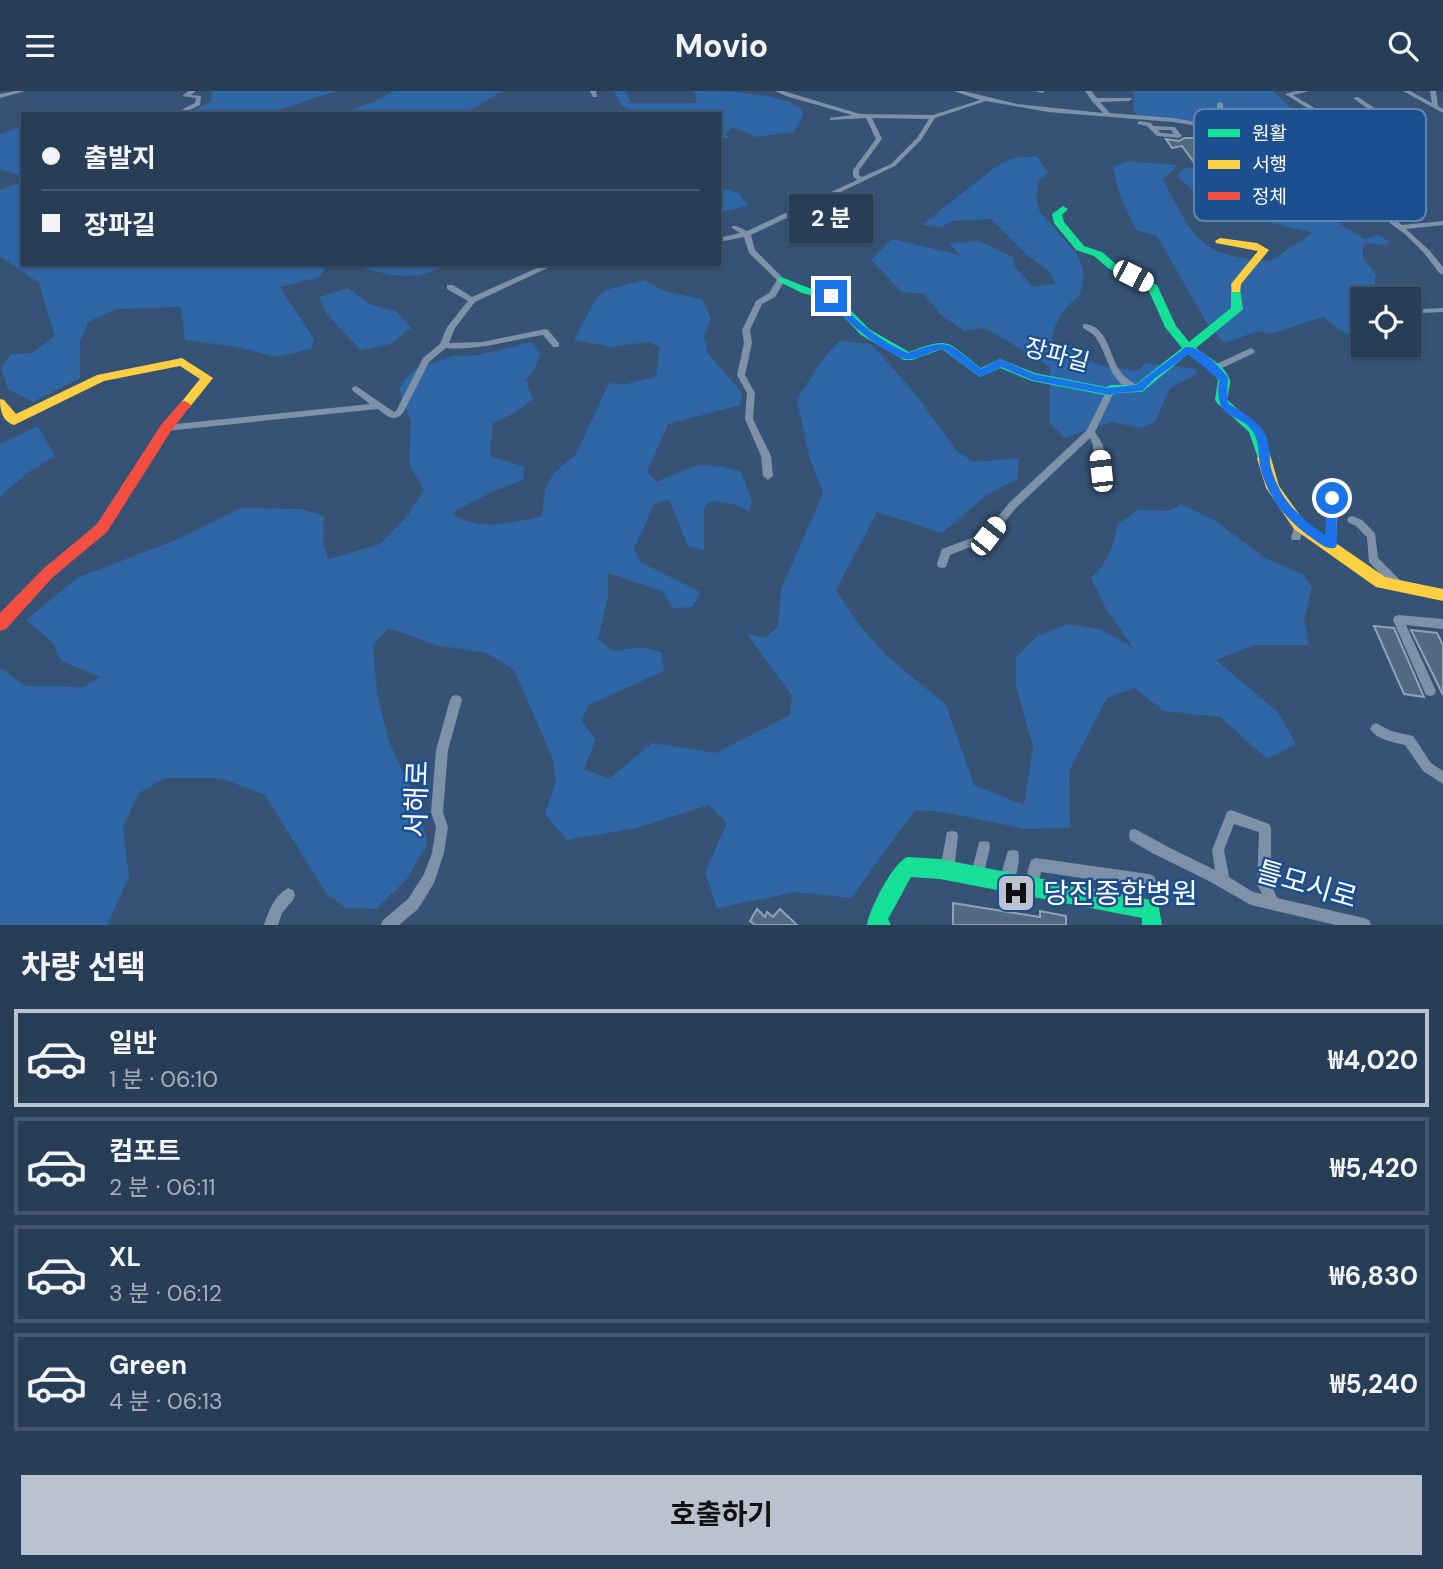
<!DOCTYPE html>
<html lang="ko">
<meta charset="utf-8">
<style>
:root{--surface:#283e57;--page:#344961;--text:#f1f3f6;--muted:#a5aeba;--line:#44576d;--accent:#b9c2ce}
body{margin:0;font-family:"DM Sans","Noto Sans KR",sans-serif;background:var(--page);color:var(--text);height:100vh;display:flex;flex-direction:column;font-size:26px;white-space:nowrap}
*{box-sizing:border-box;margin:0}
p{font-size:23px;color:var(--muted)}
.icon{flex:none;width:38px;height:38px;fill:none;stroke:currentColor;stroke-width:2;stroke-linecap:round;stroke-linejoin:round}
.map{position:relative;height:834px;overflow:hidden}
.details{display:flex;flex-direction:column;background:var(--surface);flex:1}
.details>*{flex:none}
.top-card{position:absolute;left:21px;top:21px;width:700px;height:154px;border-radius:0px;box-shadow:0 2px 5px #0004,0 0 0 2px var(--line);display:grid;align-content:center;height:154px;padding:0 21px;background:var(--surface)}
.tools{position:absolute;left:1351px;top:196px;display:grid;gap:14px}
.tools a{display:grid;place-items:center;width:70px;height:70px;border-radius:0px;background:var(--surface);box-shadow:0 2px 5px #0004,0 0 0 2px var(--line);font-size:35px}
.end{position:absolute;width:32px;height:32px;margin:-16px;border:9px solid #1a73e8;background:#fff;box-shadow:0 0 0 4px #fff}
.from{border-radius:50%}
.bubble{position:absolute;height:49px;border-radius:0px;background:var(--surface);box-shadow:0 2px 5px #0004,0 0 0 2px var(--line);font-size:23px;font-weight:700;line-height:49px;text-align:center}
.car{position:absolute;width:21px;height:42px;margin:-21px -10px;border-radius:9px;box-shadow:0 0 5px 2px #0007;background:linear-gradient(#fff 24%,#345 0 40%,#fff 0 76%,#345 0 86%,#fff 0)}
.top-card b{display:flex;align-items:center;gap:24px;height:66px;font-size:26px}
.top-card b+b{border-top:2px solid var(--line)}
.top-card i{width:18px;height:18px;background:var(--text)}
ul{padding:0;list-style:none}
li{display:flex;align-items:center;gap:21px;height:98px;margin:0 14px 10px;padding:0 7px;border:4px solid var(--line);border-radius:0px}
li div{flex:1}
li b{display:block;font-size:26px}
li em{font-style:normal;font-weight:700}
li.selected{border-color:var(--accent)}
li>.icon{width:63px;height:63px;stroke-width:1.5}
h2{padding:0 21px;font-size:32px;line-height:84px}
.cta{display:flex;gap:14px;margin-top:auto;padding:14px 21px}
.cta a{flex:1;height:80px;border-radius:0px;background:var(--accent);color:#111;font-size:28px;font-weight:700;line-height:80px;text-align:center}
header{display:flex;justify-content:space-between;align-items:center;height:91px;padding:0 21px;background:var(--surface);font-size:32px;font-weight:700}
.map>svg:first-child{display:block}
</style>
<header><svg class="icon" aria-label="menu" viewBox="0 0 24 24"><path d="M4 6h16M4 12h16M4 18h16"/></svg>Movio<svg class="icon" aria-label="search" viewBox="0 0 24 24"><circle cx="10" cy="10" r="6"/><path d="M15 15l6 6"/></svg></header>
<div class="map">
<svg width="1443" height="834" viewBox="0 0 1443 834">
<rect width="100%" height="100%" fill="#365274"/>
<!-- green -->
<g fill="#2f66a5">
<path d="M213 0H336L268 23H186L210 11Z"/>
<path d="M393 0H502L473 18 455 23H338L378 9Z"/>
<path d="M614 0H625L631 12H697L694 0C724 0 777 1 802 18L803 24 794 41 757 46 732 36 726 43 730 47H719V23H637L622 15Z"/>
<path d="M1134 0H1273L1287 14 1301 20C1294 22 1285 26 1277 26 1266 26 1259 22 1247 27L1249 32 1221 27V34L1138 25 1133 20Z"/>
<path d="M23 34V173H135V176L334 173 327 175 320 186 280 196 314 248 311 258 275 266 237 256 185 249 181 216 117 218 88 231 80 251V287L33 311 8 298 1 276 11 263 32 262 55 245 39 192 0 165V99L22 91 18 84 0 78V43Z"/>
<path d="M1036 65 1049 82 1039 89 1036 109 1040 121 1077 163 1084 181 1080 204C1066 214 1052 233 1052 251L1099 274 1138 280 1145 272 1197 278 1195 284 1170 297 1156 329 1143 337 1111 331 1065 347 1049 331 1050 276 985 237 964 240 939 222 924 203 902 201 871 169 892 148 960 164 949 152 979 150 1013 166 1015 176 1033 196 1056 193 1048 179 1028 165 991 128 952 130 941 136 922 134 994 77 1010 68Z"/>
<path d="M1128 70 1177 74 1163 89C1176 111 1188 143 1211 157 1227 167 1251 167 1270 170L1313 142 1272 132 1249 108 1196 102 1177 85 1185 77 1246 76 1358 144 1365 148 1378 144 1390 151 1384 154 1366 152 1363 155V167L1376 184 1372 208H1363V240L1348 244 1323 226 1270 243 1258 240 1225 252 1209 236 1157 145 1136 139 1120 105 1113 76Z"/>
<path d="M719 96 739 102 748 115 719 121Z"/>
<path d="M359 173H448C415 191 395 185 361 177Z"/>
<path d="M644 189 666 201 702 208 711 227 704 244 708 262 742 302 740 314 668 333 647 381 656 391C693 375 701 368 741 381L752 410 749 420 734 413 710 410 704 418V459L688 455 669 409 654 413 634 458 640 471 700 501 693 516 673 517 662 500 608 482V505L598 549 614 560 640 556 661 561 664 580 589 614 581 629 596 649 584 678 609 688 652 652 716 662 790 624 792 605 747 543 766 547 778 535 781 498 823 402 809 365 797 308 826 264 840 250 871 253 914 301 956 359 973 371 1019 367 1017 388 987 404 942 442 877 421 836 499 856 530 887 565 946 614 974 694 1024 714 1033 655 1016 595V567L1037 545 1068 533 1102 539 1133 557 1105 516 1091 487C1108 471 1113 456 1118 433L1138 419 1170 420 1181 413 1214 429 1265 467 1304 484 1312 496 1304 529 1309 554H1255L1216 569 1278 621 1296 653 1267 668 1220 626 1164 620 1134 597 1107 607 1069 680 1070 737 1027 738 943 721 915 719 851 807 797 801 717 817 705 782 727 732 709 714 637 737 567 749 545 723 556 690 552 666 514 579 487 562 435 554 389 537 373 554 377 602 389 651 418 712 427 753 407 788 376 818 346 817 326 802 265 704 220 687H164L138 703 123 737 129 786 107 834H0V577L26 595 83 596 100 586 61 570 53 552 26 529 77 487 178 448 241 417 301 418 324 425 323 450 328 468 380 453 408 424 424 399 409 373 411 332 399 297 413 279 453 265 479 264 532 251 540 262 535 277 526 289 533 309 510 324 493 332 490 365 525 376 523 389 491 401 452 422C476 442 515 431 542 425L545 398 554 382 576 363 609 292 627 293 656 285 660 256 647 251 611 256 574 249 594 211 605 199Z"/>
<path d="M348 197 369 213 397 221 411 237 390 253 360 259 327 223 319 206Z"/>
<path d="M38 335 55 365 26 383 0 406V353Z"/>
</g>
<!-- building -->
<g fill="#526984" stroke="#92a2b6" stroke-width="2">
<path d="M1184 47H1201L1211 56H1215L1224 68 1217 70H1193L1182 55 1172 57 1166 48 1179 50Z"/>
<path d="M1374 535 1394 537 1424 606 1404 603Z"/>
<path d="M1411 539 1437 542 1443 554V604Z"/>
<path d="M953 812 1040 826V820L1066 825V834H953Z"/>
<path d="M757 818 765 826 767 821 773 826 780 818 797 834H755L750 830Z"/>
</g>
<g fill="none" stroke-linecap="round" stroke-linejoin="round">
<!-- street -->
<g fill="#7d92a8" fill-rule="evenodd">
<path d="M15 0H25L0 7V3Z"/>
<path d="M189 0H196L191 4 201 5 200 14 181 23H173L195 12 196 7 182 5Z"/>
<path d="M590 0H596L597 6H593Z"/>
<path d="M775 0H783L860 23 933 24 980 9 954 0H963L1017 13 1103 22 1092 10 1085 0H1091L1097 7H1131L1132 8 1129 10 1100 11 1110 22 1173 27 1219 35 1217 13 1220 11 1223 13 1225 36 1266 54 1270 51 1243 37 1248 36 1277 50V52L1270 56 1337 90 1372 86 1344 63 1328 30 1285 3 1296 0H1309L1293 4 1331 27 1375 23 1353 7 1358 6 1382 22H1395V24L1386 25 1402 37 1397 38 1379 26 1334 30 1340 44 1358 49 1391 71 1386 72 1354 51 1342 48 1349 61 1378 86 1376 90 1374 91 1343 94 1370 110 1402 134 1443 130V134L1406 138 1429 159 1443 176V183H1440L1424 162 1406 144 1365 113 1321 87 1230 42 1212 37 1173 31 1048 21 986 10 935 27 921 49 895 75 751 144 755 159 785 189 775 206 762 213 750 239 752 252 745 284 755 302 753 328 771 365 773 385 768 389 763 385 761 365 745 328 747 302 737 284 744 252 742 239 756 210 769 202 777 189 749 162 744 146 719 151V147L740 142 732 137V135H736L747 140 857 89 853 85V79L876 48 866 27 830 29V27L852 24 786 5ZM872 27 929 28 917 47 891 73 862 86 859 84V79L882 48Z"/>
<path d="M1035 0H1045L1042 2Z"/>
<path d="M1403 0H1410L1432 12 1430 0H1436L1438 15 1443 18V22Z"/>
<path d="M1140 30 1151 32 1154 35 1175 36 1182 45 1179 47 1157 45 1147 35 1138 33 1137 32ZM1158 39H1171L1174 43 1161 42Z"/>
<path d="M546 173H556L475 211 455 237 449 252 482 251 545 238 548 239 559 252V256H553L543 244C510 249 479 260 446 257L429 271 403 322C394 332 387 325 378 318L166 340 162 337 166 334 370 313 353 300 352 298 353 296 356 295 394 321 396 320 423 267 440 253 447 236 468 210 447 198V194H453L472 206Z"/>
<path d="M1443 217V221L1422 222 1418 220 1422 218Z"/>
<path d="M1083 233C1108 233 1109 265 1120 280 1126 289 1135 292 1142 298L1141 300C1111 301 1109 265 1096 247 1093 242 1088 240 1083 237Z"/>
<path d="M1251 257 1255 260 1254 262 1218 279 1215 280 1211 277 1212 275Z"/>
<path d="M1110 298 1114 301 1095 341 1103 354 1106 380 1104 382H1098L1096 380 1093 354 1090 347 1015 418 991 448 950 464 946 476 942 477 938 476 937 473 942 458 985 442 1009 412 1087 339 1106 301Z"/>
<path d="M1323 399 1335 404 1338 412 1336 454 1335 457H1327L1326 454 1328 409 1320 406 1318 403Z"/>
<path d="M1352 425 1362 429 1375 442 1378 467 1403 492 1404 495 1403 498 1399 499 1395 498 1369 471 1367 446 1356 435 1349 432 1347 429 1349 426Z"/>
<path d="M1299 430 1302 431 1304 434 1300 449H1292L1291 446 1296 431Z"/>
<path d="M1398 524 1443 528V538L1406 534 1436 600 1434 604 1430 605 1426 604 1393 529 1394 526Z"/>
<path d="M456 604 460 605 462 609 448 659 443 721 448 736 444 762 434 792 418 818 399 834H381L383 829 408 808 424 783 432 762 436 736 431 721 436 659 450 609 452 605Z"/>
<path d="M1376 632 1391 640 1413 645 1431 672 1443 680V693L1423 680 1405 654C1393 651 1377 649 1370 638L1372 634Z"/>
<path d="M1231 719 1269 733 1271 737V792L1277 807 1364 827 1369 829 1371 834H1336L1251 814 1207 789 1152 762 1130 749 1129 744 1130 739 1135 738 1172 758 1215 779 1212 759 1227 721ZM1234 733 1259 741 1257 793 1262 803 1253 801 1229 786 1224 759Z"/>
<path d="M952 740 957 741 958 746 954 779 952 784 947 786 942 784 940 779 946 746 947 741Z"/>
<path d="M984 750 989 751 990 756 982 790 977 792 972 790 970 785 978 756 979 751Z"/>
<path d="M1013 759 1018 760C1021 770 1016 786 1012 796L1007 798 1002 796C999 786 1005 770 1008 760Z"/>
<path d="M1036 767 1149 783 1154 785 1156 790 1154 795 1149 797 1041 781 1037 801 1032 803 1027 801C1024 792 1028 778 1031 769Z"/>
<path d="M288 797 293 799 295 804 293 809 282 822 278 834H264C269 819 274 805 288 797Z"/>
</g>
<!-- fast -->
<g fill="#16e098" fill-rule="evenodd">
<path d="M1063 115 1068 118 1062 124 1064 131 1084 155 1102 161 1116 173 1157 194 1176 235 1189 251 1231 217V199L1232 197H1240L1243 218 1241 220 1196 257C1206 265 1228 276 1230 290 1230 295 1228 303 1227 308 1250 332 1263 331 1271 367L1269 370H1259L1249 341 1217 312 1215 309 1218 289 1211 280 1188 263 1142 301 1115 302 1110 305 1032 290 1000 277 980 286 942 258 912 269H904L861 244 827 208 802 202 776 189 781 186 809 197 835 203 869 238 909 261C951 245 946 250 981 277L1000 268 1035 282 1106 296 1111 294H1135L1182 257 1165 236 1148 198 1108 177 1094 165 1076 159 1054 132 1052 123Z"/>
<path d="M907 766 940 768 1151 809 1158 812 1162 834H1142V827L940 788 911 786 888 828 891 834H867C869 819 892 773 907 766Z"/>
</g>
<!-- slow -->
<g fill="#ffcf43" fill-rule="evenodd">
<path d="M1220 147 1257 152 1269 159 1241 193 1240 201H1232L1231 193 1258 160 1216 152 1215 150Z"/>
<path d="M182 267 213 287 189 317H181L179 314 200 288 180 275 104 290 14 334C2 330 0 319 0 308L4 309 16 323 97 284Z"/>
<path d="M1264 362 1271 367 1279 395 1304 430 1385 486 1443 498V510L1376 496 1294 438 1266 397 1257 367Z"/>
</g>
<!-- jam -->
<path fill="#f24e42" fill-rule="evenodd" d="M185 310 191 314 171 340 107 441 53 486 6 538 0 540V522L43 478 97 433 161 334 181 311Z"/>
</g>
<!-- route -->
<path fill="#1a73e8" d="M828 203H834C850 227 881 251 908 262 950 247 947 251 981 278L1000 268 1034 283 1107 297 1136 294 1186 256C1201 255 1218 275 1228 286L1227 308 1229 313C1241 321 1260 330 1266 345 1270 355 1269 367 1271 377 1280 409 1300 427 1325 444L1327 407 1332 403 1336 404 1337 454 1335 457C1326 459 1319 452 1312 447 1287 430 1269 408 1261 379 1258 369 1260 357 1256 347 1246 318 1213 337 1219 289L1189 263 1155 287 1142 300 1114 302 1110 304 1032 289 1001 276 980 286 943 258C931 259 917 270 906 268 887 265 830 220 828 203Z"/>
<!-- icons -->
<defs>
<symbol id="hospital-square" viewBox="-11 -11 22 22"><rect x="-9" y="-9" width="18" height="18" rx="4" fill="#b9c2ce" stroke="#1b4f8f"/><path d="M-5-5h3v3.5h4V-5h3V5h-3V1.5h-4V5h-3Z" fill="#111"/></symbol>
</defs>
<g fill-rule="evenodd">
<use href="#hospital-square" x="994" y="780" width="44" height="44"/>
</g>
<g text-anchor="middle" stroke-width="5" stroke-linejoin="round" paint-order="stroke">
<!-- street labels -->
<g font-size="24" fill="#fff" stroke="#1b4f8f">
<text transform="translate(1057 264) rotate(15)" y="8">장파길</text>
</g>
<!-- near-street labels -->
<g font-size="28" fill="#fff" stroke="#1b4f8f">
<text transform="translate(416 708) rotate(-88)" y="10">서해로</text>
<text transform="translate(1307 793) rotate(16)" y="10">틀모시로</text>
</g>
<!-- near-poi labels -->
<g font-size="28" fill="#fff" stroke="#1b4f8f" text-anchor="start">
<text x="1043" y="812">당진종합병원</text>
</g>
</g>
<!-- legend -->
<rect x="1194" y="18" width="232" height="112" rx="10" fill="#1b4f8f" stroke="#5f84b1" stroke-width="2"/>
<rect x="1208" y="38" width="32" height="8" fill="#16e098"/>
<rect x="1208" y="69" width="32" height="9" fill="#ffcf43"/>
<rect x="1208" y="101" width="32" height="8" fill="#f24e42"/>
<g font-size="19" fill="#fff">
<text x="1252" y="49">원활</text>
<text x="1252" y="80">서행</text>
<text x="1252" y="112">정체</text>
</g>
</svg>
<div class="tools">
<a><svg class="icon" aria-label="locate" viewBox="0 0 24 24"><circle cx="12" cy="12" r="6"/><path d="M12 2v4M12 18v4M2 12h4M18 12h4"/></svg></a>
</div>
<i class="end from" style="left:1332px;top:407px"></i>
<i class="end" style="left:831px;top:205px"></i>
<div class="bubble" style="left:789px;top:103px;width:84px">2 분</div>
<i class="car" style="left:1133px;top:185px;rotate:117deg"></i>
<i class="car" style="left:1101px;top:380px;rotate:354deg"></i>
<i class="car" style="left:988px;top:445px;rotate:38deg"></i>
<div class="top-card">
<b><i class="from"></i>출발지</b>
<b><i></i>장파길</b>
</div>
</div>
<section class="details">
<h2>차량 선택</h2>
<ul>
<li class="selected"><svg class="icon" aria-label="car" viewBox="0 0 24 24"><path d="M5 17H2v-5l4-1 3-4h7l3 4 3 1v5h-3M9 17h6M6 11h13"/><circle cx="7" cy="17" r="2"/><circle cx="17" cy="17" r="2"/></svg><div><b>일반</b><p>1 분 · 06:10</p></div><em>₩4,020</em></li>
<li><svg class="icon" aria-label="car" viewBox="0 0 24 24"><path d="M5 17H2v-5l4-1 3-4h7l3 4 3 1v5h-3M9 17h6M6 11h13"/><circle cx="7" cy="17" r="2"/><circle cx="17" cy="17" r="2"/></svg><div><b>컴포트</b><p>2 분 · 06:11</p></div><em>₩5,420</em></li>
<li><svg class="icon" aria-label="car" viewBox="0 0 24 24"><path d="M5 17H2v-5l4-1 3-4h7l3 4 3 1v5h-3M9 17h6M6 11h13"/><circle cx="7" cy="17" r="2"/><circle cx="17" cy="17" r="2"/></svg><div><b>XL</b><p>3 분 · 06:12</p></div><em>₩6,830</em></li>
<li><svg class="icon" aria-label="car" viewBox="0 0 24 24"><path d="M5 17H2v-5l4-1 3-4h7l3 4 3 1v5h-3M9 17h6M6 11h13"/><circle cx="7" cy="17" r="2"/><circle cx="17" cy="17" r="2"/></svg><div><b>Green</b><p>4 분 · 06:13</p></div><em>₩5,240</em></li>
</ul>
<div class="cta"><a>호출하기</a></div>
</section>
